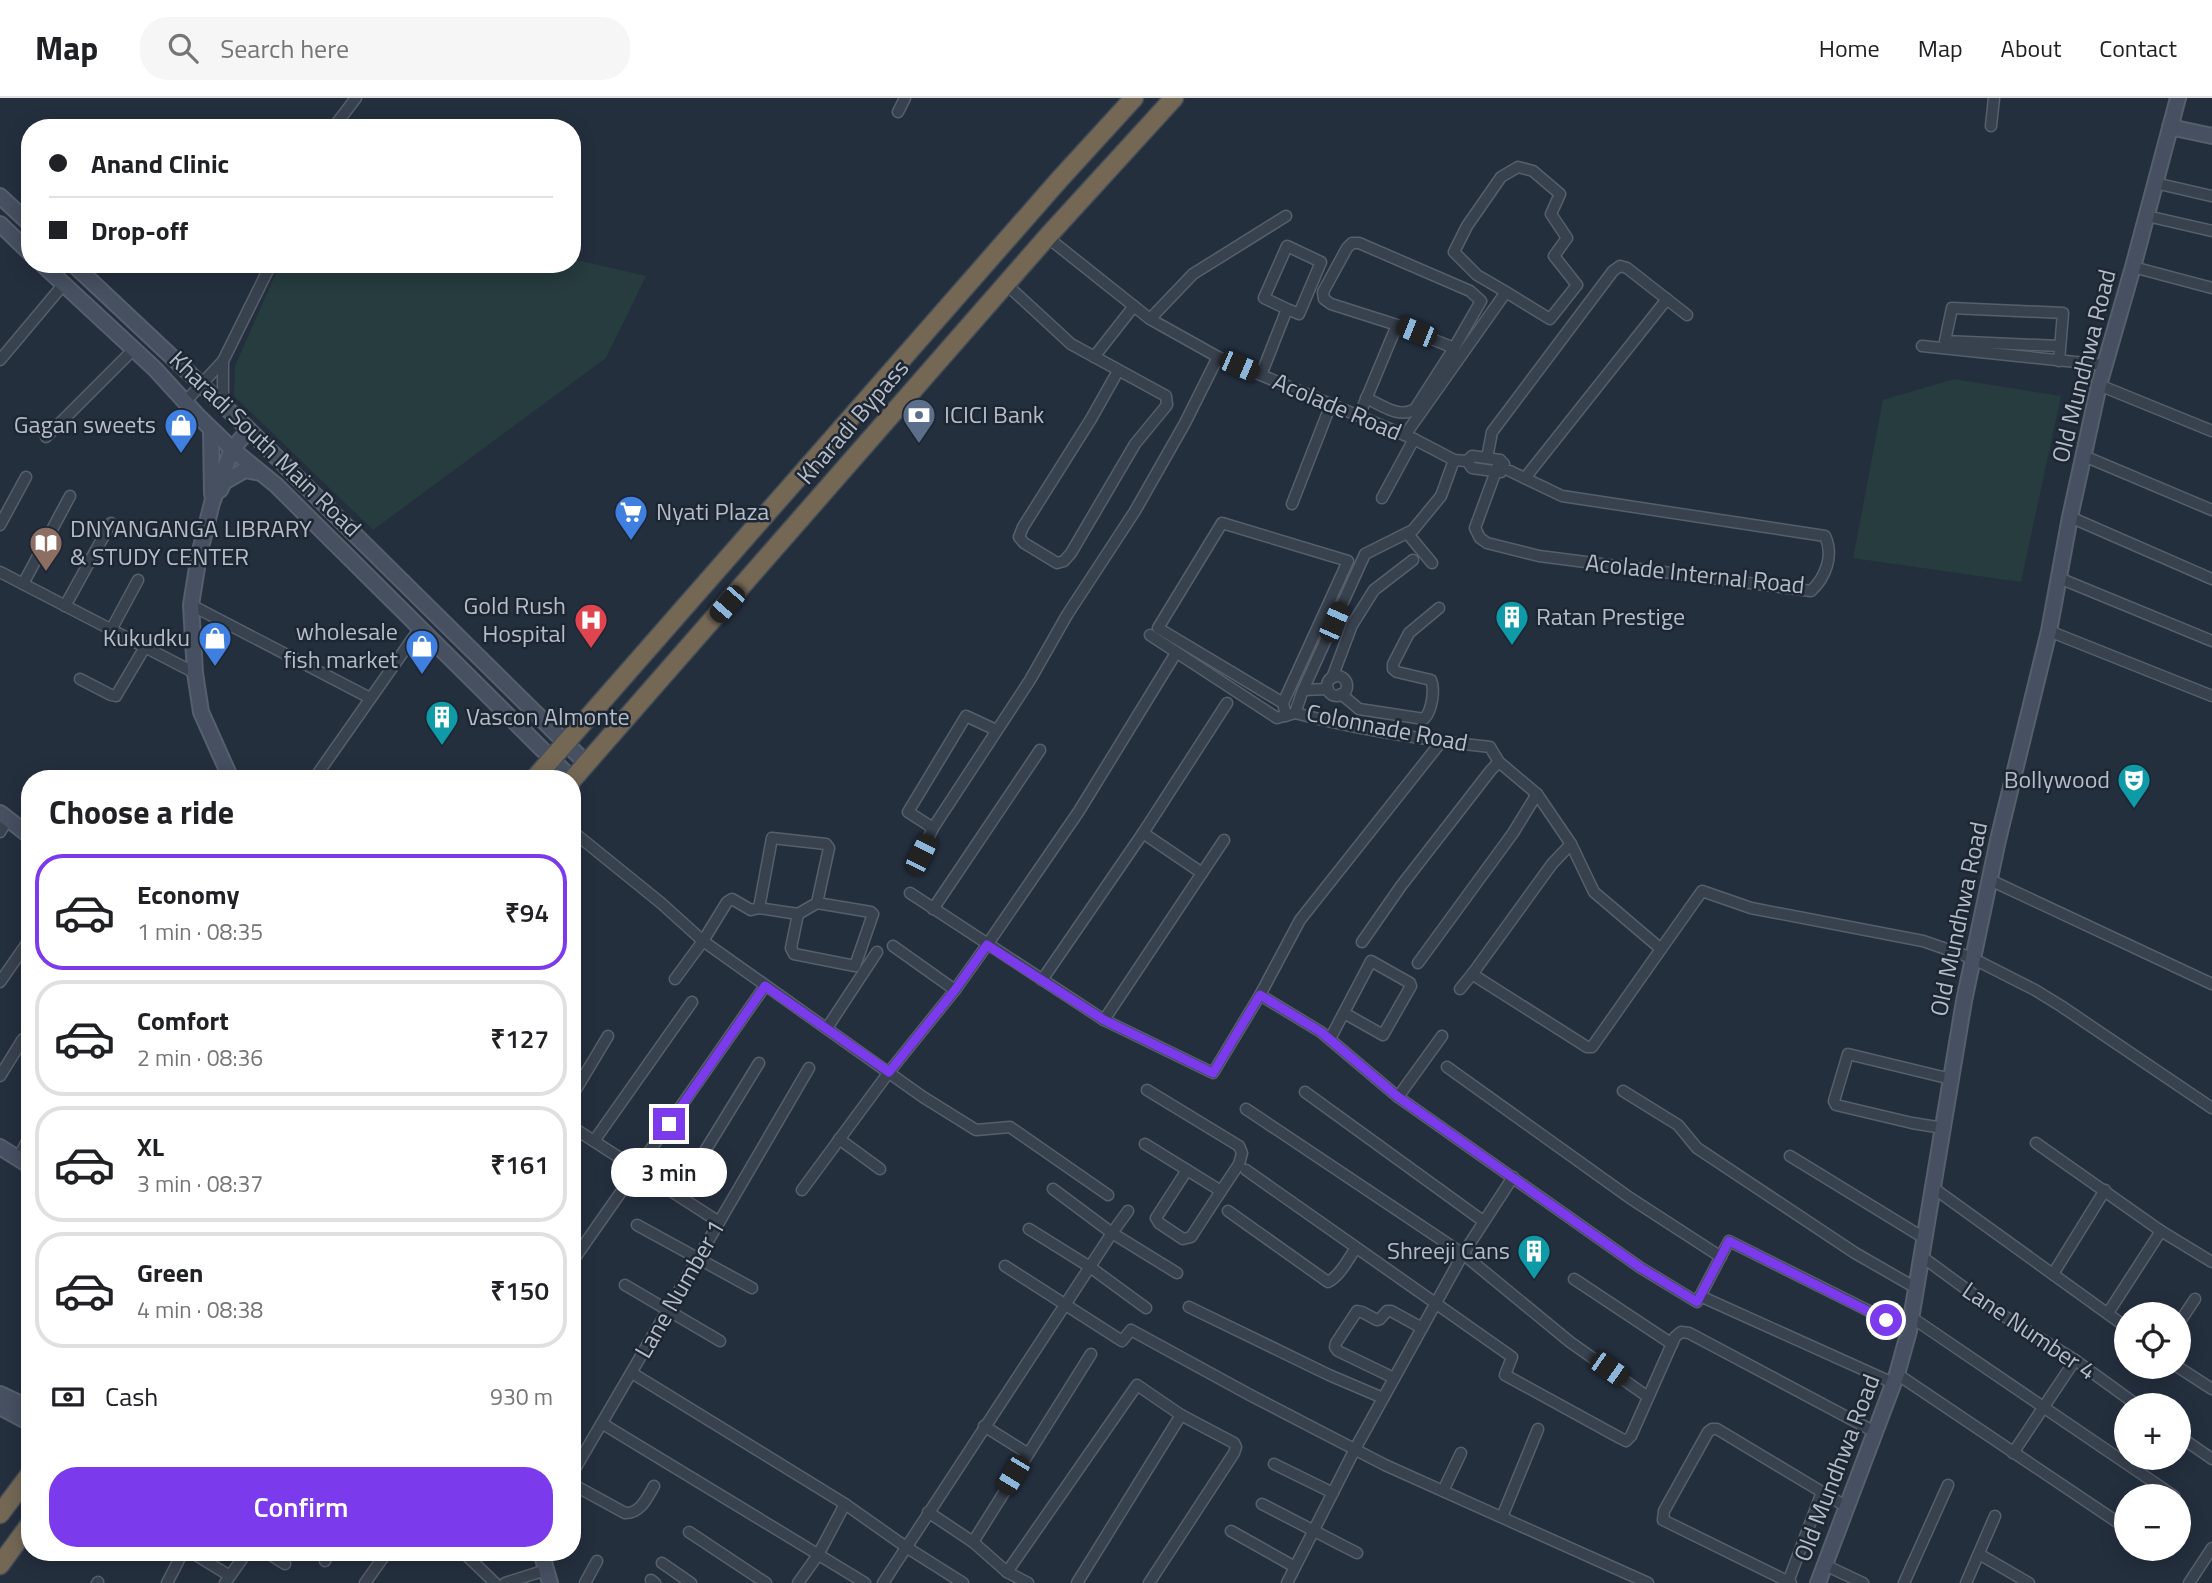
<!DOCTYPE html>
<meta charset="utf-8">
<style>
:root{--surface:#fff;--page:#f6f6f6;--text:#202124;--muted:#757577;--line:#e0e0e0;--accent:#7c3aed}
body{margin:0;font-family:"Titillium Web",sans-serif;background:var(--page);color:var(--text);height:100vh;display:flex;flex-direction:column;font-size:26px;white-space:nowrap}
*{box-sizing:border-box;margin:0}
p{font-size:23px;color:var(--muted)}
.icon{flex:none;width:38px;height:38px;fill:none;stroke:currentColor;stroke-width:2;stroke-linecap:round;stroke-linejoin:round}
.map{position:relative;flex:1;overflow:hidden}
.drawer{position:absolute;left:21px;top:672px;width:560px;height:791px;display:flex;flex-direction:column;background:var(--surface);border-radius:28px;box-shadow:0 4px 18px #0003}
.drawer>*{flex:none}
.guide{position:absolute;left:21px;top:21px;width:560px;height:154px;border-radius:28px;box-shadow:0 4px 18px #0003;display:grid;align-content:center;height:154px;padding:0 28px;background:var(--surface)}
.controls{position:absolute;left:2114px;top:1204px;display:grid;gap:14px}
.controls a{display:grid;place-items:center;width:77px;height:77px;border-radius:50%;background:var(--surface);box-shadow:0 4px 18px #0003;font-size:35px}
.end{position:absolute;width:32px;height:32px;margin:-16px;border:9px solid #7c3aed;background:#fff;box-shadow:0 0 0 4px #fff}
.from{border-radius:50%}
.bubble{position:absolute;height:49px;border-radius:24px;background:var(--surface);box-shadow:0 4px 18px #0003;font-size:23px;font-weight:600;line-height:49px;text-align:center}
.car{position:absolute;width:21px;height:42px;margin:-21px -10px;border-radius:9px;box-shadow:0 0 5px 2px #0007;background:linear-gradient(#222 24%,#8ab4d8 0 40%,#222 0 76%,#8ab4d8 0 86%,#222 0)}
.guide b{display:flex;align-items:center;gap:24px;height:66px;font-size:26px}
.guide b+b{border-top:2px solid var(--line)}
.guide i{width:18px;height:18px;background:var(--text)}
ul{padding:0;list-style:none}
li{display:flex;align-items:center;gap:21px;height:116px;margin:0 14px 10px;padding:0 14px;border:4px solid var(--line);border-radius:28px}
li div{flex:1}
li b{display:block;font-size:26px}
li em{font-style:normal;font-weight:600}
li.on{border-color:var(--accent)}
li>.icon{width:63px;height:63px;stroke-width:1.5}
h2{padding:0 28px;font-size:32px;line-height:84px}
.pay{display:flex;align-items:center;gap:18px;height:77px;padding:0 28px;font-size:26px}
.pay p{margin-inline-start:auto}
.primary-button{display:flex;gap:14px;margin-top:auto;padding:14px 28px}
.primary-button a{flex:1;height:80px;border-radius:28px;background:var(--accent);color:#fff;font-size:28px;font-weight:600;line-height:80px;text-align:center}
header{display:flex;align-items:center;gap:42px;box-sizing:border-box;height:98px;padding:0 35px;background:var(--surface);border-bottom:2px solid var(--line)}
header strong{font-size:33px}
nav{display:flex;gap:38px;margin-inline-start:auto;font-size:24px}
.search{width:490px;height:63px;background:var(--page);display:flex;align-items:center;gap:18px;box-sizing:border-box;padding:0 24px;border-radius:28px;color:var(--muted);font-size:26px}
.map>svg:first-child{display:block}
</style>
<header>
<strong>Map</strong>
<div class="search"><svg class="icon" aria-label="search" viewBox="0 0 24 24"><circle cx="10" cy="10" r="6"/><path d="M15 15l6 6"/></svg>Search here</div>
<nav><a>Home</a><a>Map</a><a>About</a><a>Contact</a></nav>
</header>
<div class="map">
<svg width="2212" height="1485" viewBox="0 0 2212 1485">
<rect width="100%" height="100%" fill="#242f3e"/>
<!-- green -->
<g fill="#263c3f">
<path d="M572 161 646 178 606 260 373 432 234 298 235 268 280 166H572Z"/>
<path d="M1954 281 2061 298 2021 484 1853 460 1883 302Z"/>
</g>
<g fill="none" stroke-linecap="round" stroke-linejoin="round">
<defs>
<g id="street">
<path d="M898 14 905 0"/>
<path d="M1991 28 1994 0"/>
<path d="M333 30 356 0"/>
<path d="M2155 85 2211 98"/>
<path d="M2147 118 2212 133"/>
<path d="M1047 139 1150 221 1218 259 1414 341 1454 362 1467 363 1472 358 1500 362 1504 366"/>
<path d="M2133 169 2212 190"/>
<path d="M1006 186 1071 246 1166 298 1167 307 1135 346 1071 455 1064 463 1057 465 1024 445 1019 439 1023 429 1091 321 1118 273"/>
<path d="M1150 221 1193 176 1286 118"/>
<path d="M1922 248 2105 267"/>
<path d="M1094 259 1134 208"/>
<path d="M0 262 63 187"/>
<path d="M223 263V306"/>
<path d="M2059 263 2063 215 1952 210 1945 243 2059 248"/>
<path d="M1261 277 1287 211 1299 216 1321 164 1287 148 1264 200 1287 211"/>
<path d="M2099 287 2212 333"/>
<path d="M1366 300C1382 307 1399 321 1415 311L1454 250"/>
<path d="M185 304 223 263 271 166"/>
<path d="M1359 318 1397 227 1454 250 1481 203 1470 193 1359 145H1352L1347 150 1323 194 1324 201 1331 206 1397 227"/>
<path d="M1405 337 1506 194 1477 177 1454 154 1467 128 1501 79 1518 69 1533 73 1560 96 1551 116 1567 140 1554 158 1577 187 1550 221 1506 194"/>
<path d="M46 339 134 251"/>
<path d="M2084 358 2212 412"/>
<path d="M1487 360 1492 334 1613 173 1620 168 1627 170 1687 217"/>
<path d="M1500 362 1475 430 1480 440 1487 445 1539 458 1811 493C1826 479 1834 457 1825 438L1562 398 1510 373"/>
<path d="M1467 363 1472 370 1501 374"/>
<path d="M1525 380 1667 201"/>
<path d="M1382 400 1414 341"/>
<path d="M1292 406 1331 306"/>
<path d="M2070 419 2212 481"/>
<path d="M0 427 26 379"/>
<path d="M1407 435 1432 465"/>
<path d="M0 474 195 575"/>
<path d="M2059 480 2212 543"/>
<path d="M23 486 70 398"/>
<path d="M191 507 370 600"/>
<path d="M65 508 111 425"/>
<path d="M111 532 138 482"/>
<path d="M2049 533 2212 598"/>
<path d="M1150 537 1277 620 1292 616"/>
<circle cx="1337" cy="588" r="10"/>
<path d="M1332 580 1352 527 1374 492 1413 462"/>
<path d="M80 581 111 597 116 598 145 549"/>
<path d="M1303 592 1328 591"/>
<path d="M1341 596 1359 611 1424 621C1432 613 1435 592 1431 582L1397 574 1393 571V566L1409 535 1439 510"/>
<path d="M1283 605 1158 530 1222 425 1348 463 1283 605 1286 618"/>
<path d="M1295 615C1359 632 1425 642 1490 649L1499 664 1537 696 1571 746 1594 794 1661 851 1702 793 1751 810 1923 843 1972 860 2035 892 2061 908 2212 1010"/>
<path d="M1295 615 1303 592 1365 456 1413 432 1441 398 1454 362"/>
<path d="M314 681 420 530"/>
<path d="M933 730 908 714 966 618 996 632"/>
<path d="M572 733 661 805 703 843 923 999 976 1032 1010 1029 1108 1097"/>
<path d="M0 734 8 721"/>
<path d="M1143 735 1202 775"/>
<path d="M1571 746 1552 766 1473 875 1475 878 1587 949H1592L1661 851"/>
<path d="M921 756 933 730 1030 582 1067 517 1135 413 1185 325 1218 259"/>
<path d="M1990 782 2212 886"/>
<path d="M910 795 1104 922 1213 975 1260 897 1300 822 1441 644"/>
<path d="M759 810 798 816 791 850 794 856 855 868 873 816 871 814 817 805"/>
<path d="M933 811 1040 652"/>
<path d="M1362 844 1401 788 1491 672 1499 664"/>
<path d="M893 848 955 892"/>
<path d="M1418 865 1513 735 1537 696"/>
<path d="M675 881 703 843 727 804 732 801 751 812 759 810 772 740 826 746 829 750 817 805 798 816"/>
<path d="M1042 882 1143 735 1227 605"/>
<path d="M0 884 30 841"/>
<path d="M1460 891 1473 875"/>
<path d="M1260 897 1321 934 1398 999 1641 1170 1697 1204 1729 1143 1909 1233"/>
<path d="M1104 922 1224 742"/>
<path d="M827 930 877 854"/>
<path d="M1330 941 1371 863 1410 885 1411 888 1383 937 1344 915"/>
<path d="M1447 969 1630 1100 1721 1159"/>
<path d="M0 978 23 941 30 946"/>
<path d="M1623 993 1678 1027 1697 1050 1855 1155 1916 1190"/>
<path d="M1305 994 1483 1123"/>
<path d="M572 998 608 938"/>
<path d="M1398 999 1442 938"/>
<path d="M1246 1011 1463 1156 1570 1244 1648 1299"/>
<path d="M572 1029 719 1124"/>
<path d="M1943 1030 1912 1025 1836 1007 1834 1003 1848 956 1951 981"/>
<path d="M839 1041 880 1071"/>
<path d="M594 1043 692 904"/>
<path d="M2036 1045 2161 1133 2212 1164"/>
<path d="M1145 1046 1221 1093 1239 1066 1242 1055 1239 1048 1147 992"/>
<path d="M1790 1058 1924 1140"/>
<path d="M18 1060 30 1038"/>
<path d="M1187 1072 1156 1120 1159 1125 1183 1141 1191 1139 1221 1093"/>
<path d="M1246 1072 1512 1259 1505 1277 1620 1340 1626 1343 1631 1338 1675 1239 1681 1234 1689 1235 1875 1334"/>
<path d="M1932 1089 2126 1229"/>
<path d="M1053 1091 1112 1135 1177 1175"/>
<path d="M802 1092 889 974 955 892 987 847 1079 713 1176 555"/>
<path d="M678 1097 759 965"/>
<path d="M1228 1113 1328 1184C1340 1178 1348 1161 1356 1150"/>
<path d="M637 1127 752 1190"/>
<path d="M1029 1131 1090 1169 1146 1210"/>
<path d="M1921 1158 1996 1213 2075 1262 2137 1307"/>
<path d="M572 1164 765 888"/>
<path d="M1005 1168 1122 1243 1131 1232 1250 1297 1385 1367 1648 1485"/>
<path d="M2053 1176 2105 1092"/>
<path d="M1574 1181 1672 1246"/>
<path d="M625 1187 720 1243"/>
<path d="M1700 1198 1893 1285"/>
<path d="M1189 1209 1329 1277 1383 1300"/>
<path d="M2108 1215 2161 1133"/>
<path d="M1911 1219 2174 1398"/>
<path d="M2179 1225 2195 1201"/>
<path d="M2178 1269 2212 1291"/>
<path d="M632 1275 845 1406 906 1449 963 1485"/>
<path d="M1897 1276 2126 1430"/>
<path d="M1394 1280 1338 1253 1335 1249 1336 1245 1357 1213 1362 1214 1377 1222 1380 1221 1387 1213H1391L1422 1230"/>
<path d="M603 1326 865 1485"/>
<path d="M984 1328 1027 1355"/>
<path d="M2179 1338 2212 1361"/>
<path d="M2013 1355 2075 1262"/>
<path d="M1274 1366 1333 1395"/>
<path d="M572 1376 809 970"/>
<path d="M572 1386 625 1415C640 1416 647 1400 654 1388"/>
<path d="M1443 1393 1461 1355"/>
<path d="M1262 1406 1357 1455"/>
<path d="M928 1414 973 1444 1007 1474 1028 1485"/>
<path d="M1502 1419 1538 1331"/>
<path d="M1231 1433 1295 1469"/>
<path d="M689 1434 766 1485"/>
<path d="M973 1444 1091 1256"/>
<path d="M191 1454 230 1478"/>
<path d="M266 1454 285 1466"/>
<path d="M463 1454 495 1485"/>
<path d="M1979 1456 2029 1485"/>
<path d="M325 1463 329 1454"/>
<path d="M662 1465 691 1485"/>
<path d="M1825 1467 1863 1485"/>
<path d="M1007 1474 1137 1287 1181 1317 1234 1345 1236 1349 1234 1355 1149 1485"/>
<path d="M651 1482 655 1485"/>
<path d="M1788 1484 1822 1394"/>
<path d="M97 1485 98 1484"/>
<path d="M167 1485 183 1454"/>
<path d="M225 1485 247 1454"/>
<path d="M365 1485 387 1454"/>
<path d="M505 1485 546 1472"/>
<path d="M585 1485 597 1463"/>
<path d="M798 1485 818 1457 845 1406"/>
<path d="M883 1485 1112 1135 1128 1113"/>
<path d="M1077 1485 1181 1317"/>
<path d="M1287 1485 1355 1351 1463 1156 1513 1079"/>
<path d="M1791 1485 1663 1422 1664 1413 1708 1334 1712 1331H1717L1847 1409"/>
<path d="M1904 1485 1948 1387"/>
<path d="M1966 1485 1995 1418"/>
<path d="M2189 1485 2212 1450"/>
</g>
<g id="secondary">
<path d="M2170 29 2212 38"/>
<path d="M0 98 30 126"/>
<path d="M0 126 30 155"/>
<path d="M42 166 155 271 198 318 232 351 276 387 572 681"/>
<path d="M73 166 239 322 587 666"/>
<path d="M211 331 212 396"/>
<path d="M220 392 224 384 245 372 261 375"/>
<path d="M231 681 201 614 195 575 191 507 199 457 212 405 232 351 249 332"/>
<path d="M0 715 30 738"/>
<path d="M0 1049 30 1068"/>
<path d="M0 1296 30 1310"/>
<path d="M0 1309 30 1325"/>
<path d="M541 1454 550 1485"/>
<path d="M1818 1485 1897 1276 1909 1233 1964 903 1998 742 2049 533 2070 419 2099 287 2133 169 2178 0"/>
</g>
<g id="highway">
<path d="M534 681 1059 82 1134 0"/>
<path d="M572 682 1047 139 1174 0"/>
<path d="M0 1416 30 1376"/>
<path d="M0 1467 30 1426"/>
</g>
</defs>
<!-- street casing -->
<use href="#street" stroke="#565f6c" stroke-width="13"/>
<!-- secondary casing -->
<use href="#secondary" stroke="#565f6c" stroke-width="18"/>
<!-- highway casing -->
<use href="#highway" stroke="#434c59" stroke-width="21"/>
<!-- street -->
<use href="#street" stroke="#38414e" stroke-width="10"/>
<!-- secondary -->
<use href="#secondary" stroke="#465061" stroke-width="14"/>
<!-- highway -->
<use href="#highway" stroke="#746855" stroke-width="18"/>
</g>
<g fill="none" stroke-linecap="round" stroke-linejoin="round">
<!-- route -->
<path stroke="#7c3aed" stroke-width="9" d="M669 1026 765 888 889 974 955 892 987 847 1104 922 1213 975 1260 897 1321 934 1398 999 1641 1170 1697 1204 1729 1143 1886 1222"/>
</g>
<!-- icons -->
<defs>
<symbol id="bank-pin" viewBox="-11 -11 22 30"><path d="M0 17L-7.5 6A9.5 9.5 0 1 1 7.5 6Z" fill="#5c6f8a" stroke="#1d2633"/><path d="M-6-4H6V4H-6ZM0-2.3a2.3 2.3 0 1 0 0 4.6a2.3 2.3 0 1 0 0-4.6Z" fill="#fff"/></symbol>
<symbol id="shop-pin" viewBox="-11 -11 22 30"><path d="M0 17L-7.5 6A9.5 9.5 0 1 1 7.5 6Z" fill="#3f7fe0" stroke="#1d2633"/><path d="M-5-2.5h2.3a2.7 3.5 0 0 1 5.4 0H5L5.5 6h-11ZM-1.5-2.5h3a1.5 2.3 0 0 0-3 0Z" fill="#fff"/></symbol>
<symbol id="supermarket-pin" viewBox="-11 -11 22 30"><path d="M0 17L-7.5 6A9.5 9.5 0 1 1 7.5 6Z" fill="#3f7fe0" stroke="#1d2633"/><path d="M-6-5.5h2.5l.6 2H6L4.5 2H-2.5L-4.4-4H-6ZM-1.5 3.2a1.3 1.3 0 1 0 .1 0ZM3 3.2a1.3 1.3 0 1 0 .1 0Z" fill="#fff"/></symbol>
<symbol id="library-pin" viewBox="-11 -11 22 30"><path d="M0 17L-7.5 6A9.5 9.5 0 1 1 7.5 6Z" fill="#8d6e63" stroke="#1d2633"/><path d="M-6-4Q-3-5.5-.7-3.5V5Q-3 3-6 4ZM6-4Q3-5.5 .7-3.5V5Q3 3 6 4Z" fill="#fff"/></symbol>
<symbol id="building-pin" viewBox="-11 -11 22 30"><path d="M0 17L-7.5 6A9.5 9.5 0 1 1 7.5 6Z" fill="#0f9aa8" stroke="#1d2633"/><path d="M-4-6H4V6H1V3H-1V6H-4ZM-2.5-4.3h1.7v1.8h-1.7ZM.8-4.3h1.7v1.8H.8ZM-2.5-1h1.7V.8h-1.7ZM.8-1h1.7V.8H.8Z" fill="#fff"/></symbol>
<symbol id="hospital-pin" viewBox="-11 -11 22 30"><path d="M0 17L-7.5 6A9.5 9.5 0 1 1 7.5 6Z" fill="#e0444e" stroke="#1d2633"/><path d="M-5-5h3v3.5h4V-5h3V5h-3V1.5h-4V5h-3Z" fill="#fff"/></symbol>
<symbol id="theatre-pin" viewBox="-11 -11 22 30"><path d="M0 17L-7.5 6A9.5 9.5 0 1 1 7.5 6Z" fill="#0f9aa8" stroke="#1d2633"/><path d="M-5-5.5Q0-4 5-5.5V0Q5 5 0 6Q-5 5-5 0ZM-3.3-2.5H-1v1.5H-3.3ZM1-2.5H3.3v1.5H1ZM-2.8 1Q0 5.5 2.8 1Z" fill="#fff"/></symbol>
</defs>
<g fill-rule="evenodd">
<use href="#bank-pin" x="900" y="298" width="38" height="52"/>
<use href="#shop-pin" x="162" y="308" width="38" height="52"/>
<use href="#supermarket-pin" x="612" y="395" width="38" height="52"/>
<use href="#library-pin" x="27" y="426" width="38" height="52"/>
<use href="#building-pin" x="1493" y="500" width="38" height="52"/>
<use href="#hospital-pin" x="572" y="503" width="38" height="52"/>
<use href="#shop-pin" x="196" y="521" width="38" height="52"/>
<use href="#shop-pin" x="403" y="529" width="38" height="52"/>
<use href="#building-pin" x="423" y="600" width="38" height="52"/>
<use href="#theatre-pin" x="2115" y="663" width="38" height="52"/>
<use href="#building-pin" x="1515" y="1134" width="38" height="52"/>
</g>
<g text-anchor="middle" stroke-width="5" stroke-linejoin="round" paint-order="stroke">
<!-- street labels -->
<g font-size="24" fill="#b4bcc9" stroke="#1d2633">
<text transform="translate(2084 268) rotate(-76)" y="8">Old Mundhwa Road</text>
<text transform="translate(1337 309) rotate(23)" y="8">Acolade Road</text>
<text transform="translate(853 324) rotate(-49)" y="8">Kharadi Bypass</text>
<text transform="translate(265 346) rotate(44)" y="8">Kharadi South Main Road</text>
<text transform="translate(1695 476) rotate(6)" y="8">Acolade Internal Road</text>
<text transform="translate(1387 630) rotate(11)" y="8">Colonnade Road</text>
<text transform="translate(1959 821) rotate(-78)" y="8">Old Mundhwa Road</text>
<text transform="translate(680 1191) rotate(-60)" y="8">Lane Number 1</text>
<text transform="translate(2029 1233) rotate(34)" y="8">Lane Number 4</text>
<text transform="translate(1837 1370) rotate(-69)" y="8">Old Mundhwa Road</text>
</g>
<!-- poi labels -->
<g font-size="24" fill="#b4bcc9" stroke="#1d2633" text-anchor="end">
<text x="944" y="325" text-anchor="start">ICICI Bank</text>
<text x="156" y="335">Gagan sweets</text>
<text x="656" y="422" text-anchor="start">Nyati Plaza</text>
<text x="70" y="439" text-anchor="start">DNYANGANGA LIBRARY<tspan x="70" dy="28">&amp; STUDY CENTER</tspan></text>
<text x="566" y="516">Gold Rush<tspan x="566" dy="28">Hospital</tspan></text>
<text x="1536" y="527" text-anchor="start">Ratan Prestige</text>
<text x="398" y="542">wholesale<tspan x="398" dy="28">fish market</tspan></text>
<text x="190" y="548">Kukudku</text>
<text x="466" y="627" text-anchor="start">Vascon Almonte</text>
<text x="2110" y="690">Bollywood</text>
<text x="1510" y="1161">Shreeji Cans</text>
</g>
</g>
</svg>
<div class="controls">
<a><svg class="icon" aria-label="locate" viewBox="0 0 24 24"><circle cx="12" cy="12" r="6"/><path d="M12 2v4M12 18v4M2 12h4M18 12h4"/></svg></a>
<a>+</a>
<a>−</a>
</div>
<i class="end from" style="left:1886px;top:1222px"></i>
<i class="end" style="left:669px;top:1026px"></i>
<div class="bubble" style="left:611px;top:1050px;width:116px">3 min</div>
<i class="car" style="left:1416px;top:234px;rotate:292deg"></i>
<i class="car" style="left:1239px;top:268px;rotate:113deg"></i>
<i class="car" style="left:727px;top:506px;rotate:221deg"></i>
<i class="car" style="left:1334px;top:524px;rotate:24deg"></i>
<i class="car" style="left:921px;top:756px;rotate:26deg"></i>
<i class="car" style="left:1609px;top:1271px;rotate:125deg"></i>
<i class="car" style="left:1013px;top:1377px;rotate:211deg"></i>
<div class="guide">
<b><i class="from"></i>Anand Clinic</b>
<b><i></i>Drop-off</b>
</div>
<section class="drawer">
<h2>Choose a ride</h2>
<ul>
<li class="on"><svg class="icon" aria-label="car" viewBox="0 0 24 24"><path d="M5 17H2v-5l4-1 3-4h7l3 4 3 1v5h-3M9 17h6M6 11h13"/><circle cx="7" cy="17" r="2"/><circle cx="17" cy="17" r="2"/></svg><div><b>Economy</b><p>1 min · 08:35</p></div><em>₹94</em></li>
<li><svg class="icon" aria-label="car" viewBox="0 0 24 24"><path d="M5 17H2v-5l4-1 3-4h7l3 4 3 1v5h-3M9 17h6M6 11h13"/><circle cx="7" cy="17" r="2"/><circle cx="17" cy="17" r="2"/></svg><div><b>Comfort</b><p>2 min · 08:36</p></div><em>₹127</em></li>
<li><svg class="icon" aria-label="car" viewBox="0 0 24 24"><path d="M5 17H2v-5l4-1 3-4h7l3 4 3 1v5h-3M9 17h6M6 11h13"/><circle cx="7" cy="17" r="2"/><circle cx="17" cy="17" r="2"/></svg><div><b>XL</b><p>3 min · 08:37</p></div><em>₹161</em></li>
<li><svg class="icon" aria-label="car" viewBox="0 0 24 24"><path d="M5 17H2v-5l4-1 3-4h7l3 4 3 1v5h-3M9 17h6M6 11h13"/><circle cx="7" cy="17" r="2"/><circle cx="17" cy="17" r="2"/></svg><div><b>Green</b><p>4 min · 08:38</p></div><em>₹150</em></li>
</ul>
<div class="pay"><svg class="icon" aria-label="cash" viewBox="0 0 24 24"><path d="M3 7h18v10H3z"/><circle cx="12" cy="12" r="2"/></svg>Cash<p>930 m</p></div>
<div class="primary-button"><a>Confirm</a></div>
</section>
</div>
